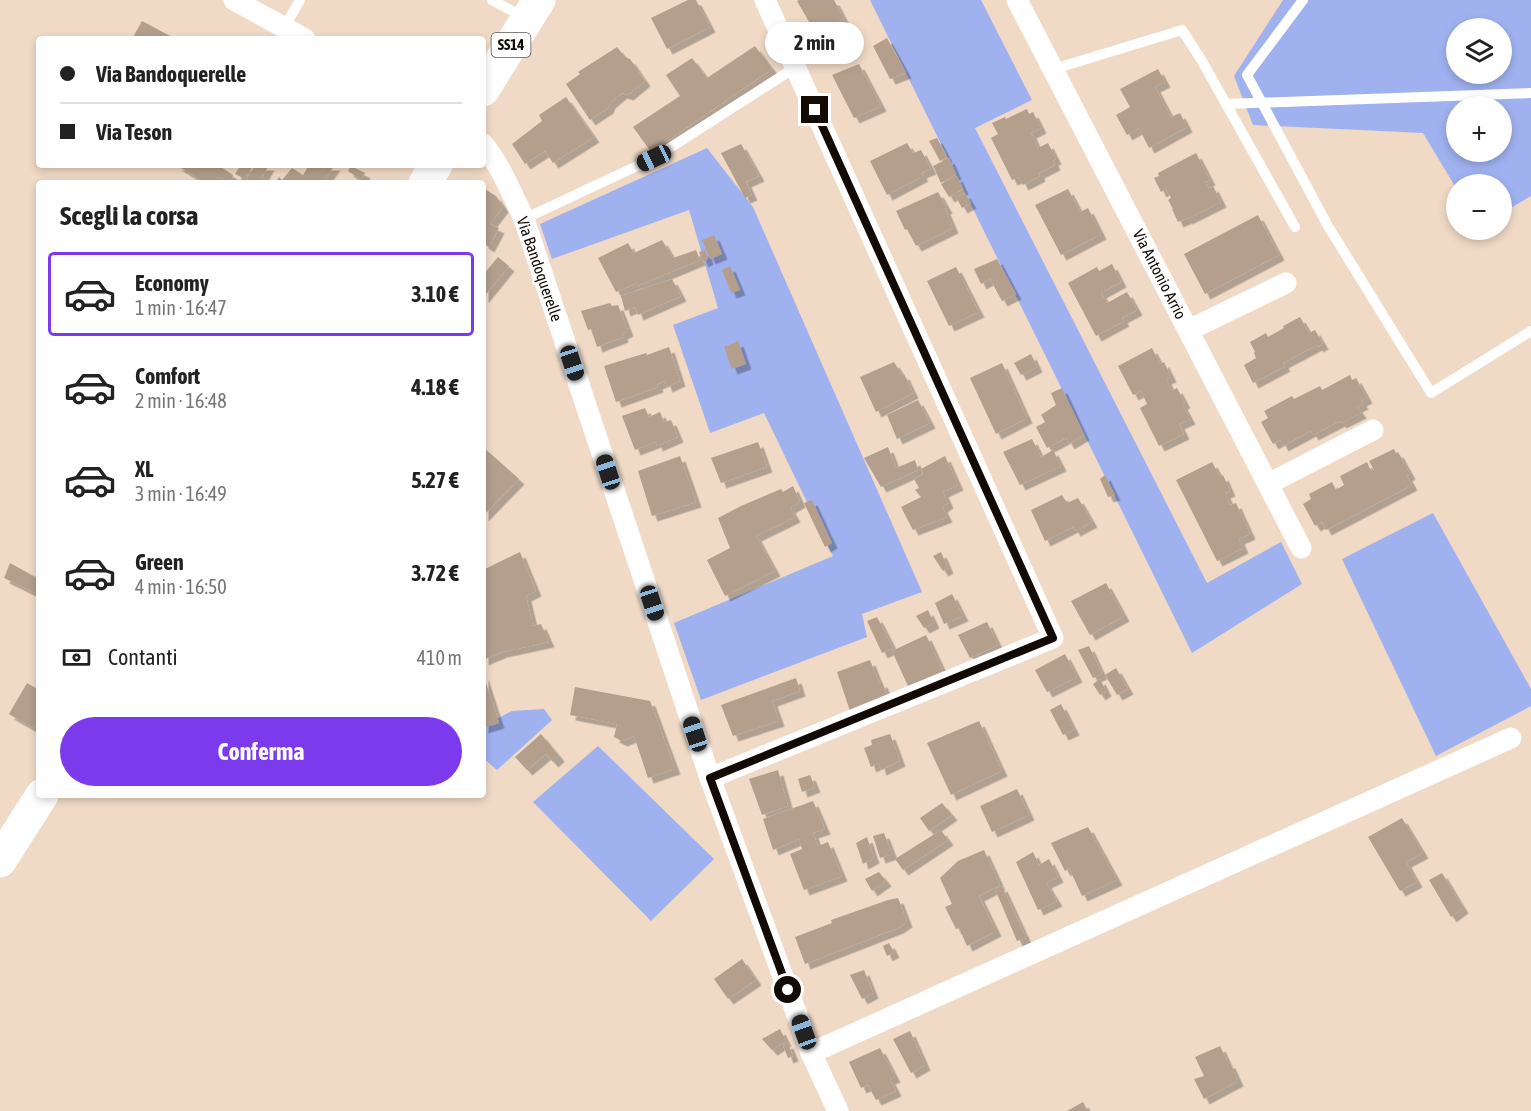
<!DOCTYPE html>
<html lang="it">
<meta charset="utf-8">
<style>
:root{--surface:#fff;--page:#f2f2f2;--text:#222;--muted:#767676;--line:#e0e0e0;--accent:#7c3aed}
body{margin:0;font-family:"Asap Condensed",sans-serif;background:var(--page);color:var(--text);height:100vh;display:flex;flex-direction:column;font-size:22px;white-space:nowrap}
*{box-sizing:border-box;margin:0}
p{font-size:20px;color:var(--muted)}
.icon{flex:none;width:33px;height:33px;fill:none;stroke:currentColor;stroke-width:2;stroke-linecap:round;stroke-linejoin:round}
.map{position:relative;flex:1;overflow:hidden}
.sheet{position:absolute;left:36px;top:180px;width:450px;height:618px;display:flex;flex-direction:column;background:var(--surface);border-radius:6px;box-shadow:0 3px 9px #0003}
.sheet>*{flex:none}
.banner{position:absolute;left:36px;top:36px;width:450px;height:132px;border-radius:6px;box-shadow:0 3px 9px #0003;display:grid;align-content:center;height:132px;padding:0 24px;background:var(--surface)}
.tools{position:absolute;left:1446px;top:18px;display:grid;gap:12px}
.tools a{display:grid;place-items:center;width:66px;height:66px;border-radius:50%;background:var(--surface);box-shadow:0 3px 9px #0003;font-size:30px}
.end{position:absolute;width:27px;height:27px;margin:-14px;border:8px solid #120b05;background:#fff;box-shadow:0 0 0 3px #fff}
.from{border-radius:50%}
.bubble{position:absolute;height:42px;border-radius:21px;background:var(--surface);box-shadow:0 3px 9px #0003;font-size:20px;font-weight:700;line-height:42px;text-align:center}
.car{position:absolute;width:18px;height:36px;margin:-18px -9px;border-radius:8px;box-shadow:0 0 4px 2px #0007;background:linear-gradient(#222 24%,#8ab4d8 0 40%,#222 0 76%,#8ab4d8 0 86%,#222 0)}
.banner b{display:flex;align-items:center;gap:21px;height:57px;font-size:22px}
.banner b+b{border-top:2px solid var(--line)}
.banner i{width:15px;height:15px;background:var(--text)}
ul{padding:0;list-style:none}
li{display:flex;align-items:center;gap:18px;height:84px;margin:0 12px 9px;padding:0 12px;border:3px solid transparent;border-radius:6px}
li div{flex:1}
li b{display:block;font-size:22px}
li em{font-style:normal;font-weight:700}
li.current{border-color:var(--accent)}
li>.icon{width:54px;height:54px;stroke-width:1.5}
h2{padding:0 24px;font-size:27px;line-height:72px}
.pay{display:flex;align-items:center;gap:15px;height:66px;padding:0 24px;font-size:22px}
.pay p{margin-inline-start:auto}
.button{display:flex;gap:12px;margin-top:auto;padding:12px 24px}
.button a{flex:1;height:69px;border-radius:36px;background:var(--accent);color:#fff;font-size:24px;font-weight:700;line-height:69px;text-align:center}
.map>svg:first-child{display:block}
</style>
<div class="map">
<svg width="1531" height="1111" viewBox="0 0 1531 1111">
<defs>
<filter id="shadow"><feDropShadow dx="5.5" dy="5.5" stdDeviation="0" flood-color="#0004"/></filter>
</defs>
<rect width="100%" height="100%" fill="#f0dac6"/>
<!-- green -->
<g fill="#9fb1ef" fill-rule="evenodd">
<path d="M870 0H981L1032 100 975 128 1207 583 1281 542 1302 584 1192 653Z"/>
<path d="M1283 0H1531V196L1502 213V184H1456V188L1423 133 1253 125 1234 76ZM1456 28H1502V74H1456ZM1456 106H1502V152H1456Z"/>
<path d="M707 148 753 207 922 592 862 614 867 637 701 700 674 623 833 556 764 413 710 433 673 325 718 308 689 210 552 259 540 224Z"/>
<path d="M1433 513 1531 689V706L1436 756 1342 559Z"/>
<path d="M544 709 552 720 497 770 483 758V726L512 711Z"/>
<path d="M598 746 714 859 651 921 533 802Z"/>
</g>
<!-- building -->
<g fill="#b49f8c" filter="url(#shadow)">
<path d="M688 0H696L710 27 667 49 651 18Z"/>
<path d="M799 0H834L844 19 816 34 797 1Z"/>
<path d="M142 21 176 39H132Z"/>
<path d="M887 38 906 73 890 79 873 46Z"/>
<path d="M755 46 772 69 651 152 633 127 680 96 666 75 692 58 707 78Z"/>
<path d="M617 47 625 57 630 59 645 81 628 95 622 93 610 103 608 108 590 120 566 84 580 74 578 72Z"/>
<path d="M859 64 881 106 854 118 832 75Z"/>
<path d="M1158 69 1165 82 1155 87 1171 117 1180 113 1187 127 1149 148 1139 128 1127 135 1116 115 1130 107 1120 89Z"/>
<path d="M566 97 594 137 553 163 545 151 525 164 512 144 542 121 539 115Z"/>
<path d="M1027 109 1029 114 1033 112 1041 128 1031 133 1038 148 1048 143 1056 159 1053 160 1055 165 1039 173 1040 176 1023 185 1019 177 1012 180 991 138 998 134 992 123 1005 117 1006 119Z"/>
<path d="M937 138 947 157 940 161 929 141Z"/>
<path d="M907 143 913 153 921 150 931 169 921 173 923 176 887 195 870 161Z"/>
<path d="M741 144 759 176 746 182 752 195 745 198 721 153Z"/>
<path d="M1196 153 1210 180 1205 182 1209 189 1213 186 1221 202 1187 219V218L1178 222 1172 209H1173L1168 200 1171 198 1166 189 1161 192 1154 178 1159 176 1158 173Z"/>
<path d="M949 158 956 174 941 183 933 166Z"/>
<path d="M176 165H218L233 175 230 183 218 177 215 183H206Z"/>
<path d="M241 165 253 166 245 179 235 174Z"/>
<path d="M255 165H269L259 183H254L247 179Z"/>
<path d="M309 165H335L322 183H275L279 177 282 180 292 168 303 175Z"/>
<path d="M351 166 365 173 361 180 348 171Z"/>
<path d="M957 176 963 189 949 197 941 184Z"/>
<path d="M483 188 496 196 503 207 490 224 499 228 489 247 483 243Z"/>
<path d="M1068 189 1080 212 1088 208 1101 234 1061 255 1035 205Z"/>
<path d="M938 192 947 208 945 209 953 228 916 246 907 229 905 230 896 211Z"/>
<path d="M965 193 971 203 962 208 956 197Z"/>
<path d="M1258 215 1279 255 1205 294 1184 254Z"/>
<path d="M714 235 722 254 710 259 702 240Z"/>
<path d="M662 240 673 258 696 250 700 260 637 286V283L616 292 598 258 628 243 634 253Z"/>
<path d="M705 250 708 259 703 262 699 252Z"/>
<path d="M498 257 509 266 483 298V275Z"/>
<path d="M997 259 1016 294 1002 301 990 279 981 284 974 269Z"/>
<path d="M1112 264 1121 282 1101 293 1107 303 1127 292 1137 310 1122 318 1124 321 1096 336 1068 283 1097 267 1099 271Z"/>
<path d="M730 266 740 290 731 293 722 270Z"/>
<path d="M956 267 979 312 949 326 927 281Z"/>
<path d="M672 279 681 296 638 315 635 307 625 311 621 296Z"/>
<path d="M610 303 612 306 618 305 628 331 622 334 623 337 597 347 591 329 588 330 581 311Z"/>
<path d="M1300 317 1309 333 1315 330 1323 344 1318 347 1317 345 1283 363 1285 366 1253 383 1244 365 1256 358 1254 353 1255 352 1250 342 1266 333 1268 337 1284 328 1283 326Z"/>
<path d="M738 341 746 364 732 369 724 347Z"/>
<path d="M669 347 680 381 667 387 665 381 657 384 658 387 616 402 604 366 646 353 647 355Z"/>
<path d="M1152 348 1160 364 1164 362 1171 377 1166 379 1172 391 1177 388 1185 403 1182 404 1190 419 1179 424 1184 434 1159 446 1140 408 1147 404 1141 391 1133 395 1118 366Z"/>
<path d="M1031 354 1037 367 1021 375 1014 363Z"/>
<path d="M894 362 902 375 904 374 913 393 876 412 860 377Z"/>
<path d="M1002 363 1027 418 996 434 970 378Z"/>
<path d="M1350 375 1352 380 1356 378 1367 398 1361 401 1363 404 1357 407 1361 413 1341 423 1340 421 1313 435 1311 431 1283 446 1280 440 1273 444 1261 422 1268 418 1264 411 1292 396 1294 399 1320 386 1322 390Z"/>
<path d="M1062 388 1084 435 1069 444 1066 438 1047 448 1036 427 1045 422 1041 415 1056 405 1051 393Z"/>
<path d="M918 400 930 423 897 439 887 415Z"/>
<path d="M645 408 649 417 660 412 664 422 671 420 678 437 657 446 656 442 635 450 622 416Z"/>
<path d="M1032 439 1041 457 1053 450 1061 466 1020 485 1003 452Z"/>
<path d="M758 442 767 467 721 483 711 458Z"/>
<path d="M483 447 519 479 483 516Z"/>
<path d="M888 447 896 468 915 460 918 470 881 487 864 458Z"/>
<path d="M1394 449 1396 453 1398 452 1410 474 1407 476 1412 485 1326 530 1322 522 1315 526 1303 504 1311 499 1309 494 1332 482 1336 490 1344 485 1340 476 1367 462 1371 471 1374 470 1369 461Z"/>
<path d="M680 456 696 502 652 516 638 471Z"/>
<path d="M945 456 958 485 943 492 948 503 942 507 947 517 913 530 901 507 921 497 915 490 919 488 914 479 923 474 921 469Z"/>
<path d="M1212 462 1220 477 1223 475 1230 491 1225 493 1230 505 1236 503 1250 534 1239 539 1243 548 1217 561 1176 480Z"/>
<path d="M1105 475 1115 495 1108 497 1100 479Z"/>
<path d="M793 486 800 502 790 508 795 517 756 536 775 571 725 596 707 560 730 548 718 518 741 506 781 489 783 492Z"/>
<path d="M1062 495 1067 503 1078 498 1092 522 1075 531 1073 527 1045 541 1031 510Z"/>
<path d="M812 500 832 543 825 547 804 503Z"/>
<path d="M520 552 536 591 526 596 533 626 541 624 549 642 502 652 483 660V570Z"/>
<path d="M941 552 948 568 943 571 933 556Z"/>
<path d="M10 563 39 579V595L4 578Z"/>
<path d="M1106 583 1124 616 1090 635 1071 601Z"/>
<path d="M952 594 963 616 944 624 935 603Z"/>
<path d="M928 610 934 623 924 628 916 616Z"/>
<path d="M877 617 893 648 882 653 867 621Z"/>
<path d="M987 622 998 645 970 658 958 635Z"/>
<path d="M926 635 943 671 908 686 892 651Z"/>
<path d="M1089 646 1102 674 1093 678 1078 650Z"/>
<path d="M1065 654 1077 677 1047 692 1035 670Z"/>
<path d="M870 660 879 683 882 682 890 702 852 717 837 672Z"/>
<path d="M1116 668 1128 689 1117 695 1105 675Z"/>
<path d="M483 674 499 723 483 728Z"/>
<path d="M796 678 800 691 772 701 779 721 733 736 721 705Z"/>
<path d="M1100 679 1106 691 1100 695 1093 684Z"/>
<path d="M27 683 39 690V718L33 728 9 714Z"/>
<path d="M575 687 650 701 675 769 648 778 634 736 622 741 614 737 617 724 570 715Z"/>
<path d="M1061 704 1074 730 1063 735 1050 710Z"/>
<path d="M979 721 1002 771 951 795 927 743Z"/>
<path d="M541 734 559 756 553 762 546 754 527 770 515 757Z"/>
<path d="M890 734 900 761 881 770 879 763 871 767 864 748 872 745 871 740Z"/>
<path d="M778 770 788 806 762 815 749 779Z"/>
<path d="M810 775 815 787 802 792 798 779Z"/>
<path d="M1017 789 1029 815 992 832 980 806Z"/>
<path d="M813 801 825 829 813 833 818 846 828 842 842 876 804 890 790 854 802 849 799 839 773 850 763 819Z"/>
<path d="M942 803 952 815 929 831 920 818Z"/>
<path d="M1402 818 1423 853 1406 862 1417 882 1400 891 1368 837Z"/>
<path d="M1088 827 1117 880 1082 896 1069 868 1065 871 1051 843Z"/>
<path d="M941 830 948 840 903 870 895 859Z"/>
<path d="M884 833 892 854 880 858 873 836Z"/>
<path d="M867 837 874 858 863 864 856 843Z"/>
<path d="M984 850 1000 885 979 896 996 931 967 946 959 928 956 929 945 907 952 904 940 878 958 861Z"/>
<path d="M1033 852 1039 865 1049 859 1058 877 1046 883 1057 901 1038 910 1016 862Z"/>
<path d="M879 872 886 881 872 891 865 879Z"/>
<path d="M1442 873 1463 908 1451 917 1429 880Z"/>
<path d="M1002 886 1026 938 1017 941 995 889Z"/>
<path d="M898 898 907 922 898 928 805 964 795 937 832 923 831 920 888 900Z"/>
<path d="M889 943 894 952 887 956 883 946Z"/>
<path d="M742 959 756 980 728 999 714 979Z"/>
<path d="M864 970 873 993 862 999 850 975Z"/>
<path d="M780 1029 786 1041 772 1050 762 1039Z"/>
<path d="M910 1031 925 1065 911 1073 893 1039Z"/>
<path d="M788 1043 793 1056 788 1058 783 1045Z"/>
<path d="M1220 1046 1228 1063H1230L1238 1081 1204 1099 1194 1079 1204 1076 1195 1057Z"/>
<path d="M880 1048 895 1077 890 1079 896 1091 876 1100 868 1085 861 1088 849 1062Z"/>
<path d="M1083 1102 1088 1111H1067Z"/>
</g>
<g fill="none" stroke-linecap="round" stroke-linejoin="round">
<!-- lane -->
<g stroke="#fff" stroke-width="10">
<path d="M492 0 523 17"/>
<path d="M1303 0 1247 75 1328 226 1431 393 1531 331"/>
<path d="M284 28 300 0"/>
<path d="M1054 69 1182 30 1202 61 1295 227"/>
<path d="M1226 104 1531 93"/>
<path d="M524 219 654 158 796 67"/>
</g>
<!-- street -->
<g stroke="#fff" stroke-width="21">
<path d="M234 0 305 39"/>
<path d="M1017 0 1301 548"/>
<path d="M483 144C501 166 512 194 524 219L710 778 811 1053 838 1111"/>
<path d="M1189 330 1286 283"/>
<path d="M1268 484 1373 430"/>
<path d="M710 778 1053 638 765 0"/>
<path d="M811 1053 1511 738"/>
</g>
<!-- primary -->
<g stroke="#fff" stroke-width="33">
<path d="M483 90 539 0"/>
<path d="M425 183 436 165"/>
<path d="M0 861 42 795"/>
</g>
</g>
<g fill="none" stroke-linecap="round" stroke-linejoin="round">
<!-- route -->
<path stroke="#120b05" stroke-width="8" d="M788 990 710 778 1053 638 815 110"/>
</g>
<g text-anchor="middle" stroke-width="5" stroke-linejoin="round" paint-order="stroke">
<!-- shield labels -->
<rect fill="#fff" stroke="#595450" stroke-width="1.5" x="491.5" y="33" width="39" height="24" rx="4.5"/>
<g font-size="15" font-weight="bold" fill="#120b05">
<text x="511" y="50">SS14</text>
</g>
<!-- street labels -->
<g font-size="16" fill="#120b05" stroke="#fff">
<text transform="translate(540 269) rotate(71)" y="6">Via Bandoquerelle</text>
<text transform="translate(1160 274) rotate(63)" y="6">Via Antonio Arrio</text>
</g>
</g>
</svg>
<div class="tools">
<a><svg class="icon" aria-label="layers" viewBox="0 0 24 24"><path d="M12 4l9 5-9 5-9-5zM3 14l9 5 9-5"/></svg></a>
<a>+</a>
<a>−</a>
</div>
<i class="end from" style="left:788px;top:990px"></i>
<i class="end" style="left:815px;top:110px"></i>
<div class="bubble" style="left:765px;top:22px;width:99px">2 min</div>
<i class="car" style="left:654px;top:158px;rotate:245deg"></i>
<i class="car" style="left:572px;top:363px;rotate:162deg"></i>
<i class="car" style="left:608px;top:472px;rotate:342deg"></i>
<i class="car" style="left:652px;top:603px;rotate:162deg"></i>
<i class="car" style="left:695px;top:734px;rotate:342deg"></i>
<i class="car" style="left:804px;top:1032px;rotate:340deg"></i>
<div class="banner">
<b><i class="from"></i>Via Bandoquerelle</b>
<b><i></i>Via Teson</b>
</div>
<section class="sheet">
<h2>Scegli la corsa</h2>
<ul>
<li class="current"><svg class="icon" aria-label="car" viewBox="0 0 24 24"><path d="M5 17H2v-5l4-1 3-4h7l3 4 3 1v5h-3M9 17h6M6 11h13"/><circle cx="7" cy="17" r="2"/><circle cx="17" cy="17" r="2"/></svg><div><b>Economy</b><p>1 min · 16:47</p></div><em>3.10 €</em></li>
<li><svg class="icon" aria-label="car" viewBox="0 0 24 24"><path d="M5 17H2v-5l4-1 3-4h7l3 4 3 1v5h-3M9 17h6M6 11h13"/><circle cx="7" cy="17" r="2"/><circle cx="17" cy="17" r="2"/></svg><div><b>Comfort</b><p>2 min · 16:48</p></div><em>4.18 €</em></li>
<li><svg class="icon" aria-label="car" viewBox="0 0 24 24"><path d="M5 17H2v-5l4-1 3-4h7l3 4 3 1v5h-3M9 17h6M6 11h13"/><circle cx="7" cy="17" r="2"/><circle cx="17" cy="17" r="2"/></svg><div><b>XL</b><p>3 min · 16:49</p></div><em>5.27 €</em></li>
<li><svg class="icon" aria-label="car" viewBox="0 0 24 24"><path d="M5 17H2v-5l4-1 3-4h7l3 4 3 1v5h-3M9 17h6M6 11h13"/><circle cx="7" cy="17" r="2"/><circle cx="17" cy="17" r="2"/></svg><div><b>Green</b><p>4 min · 16:50</p></div><em>3.72 €</em></li>
</ul>
<div class="pay"><svg class="icon" aria-label="cash" viewBox="0 0 24 24"><path d="M3 7h18v10H3z"/><circle cx="12" cy="12" r="2"/></svg>Contanti<p>410 m</p></div>
<div class="button"><a>Conferma</a></div>
</section>
</div>
